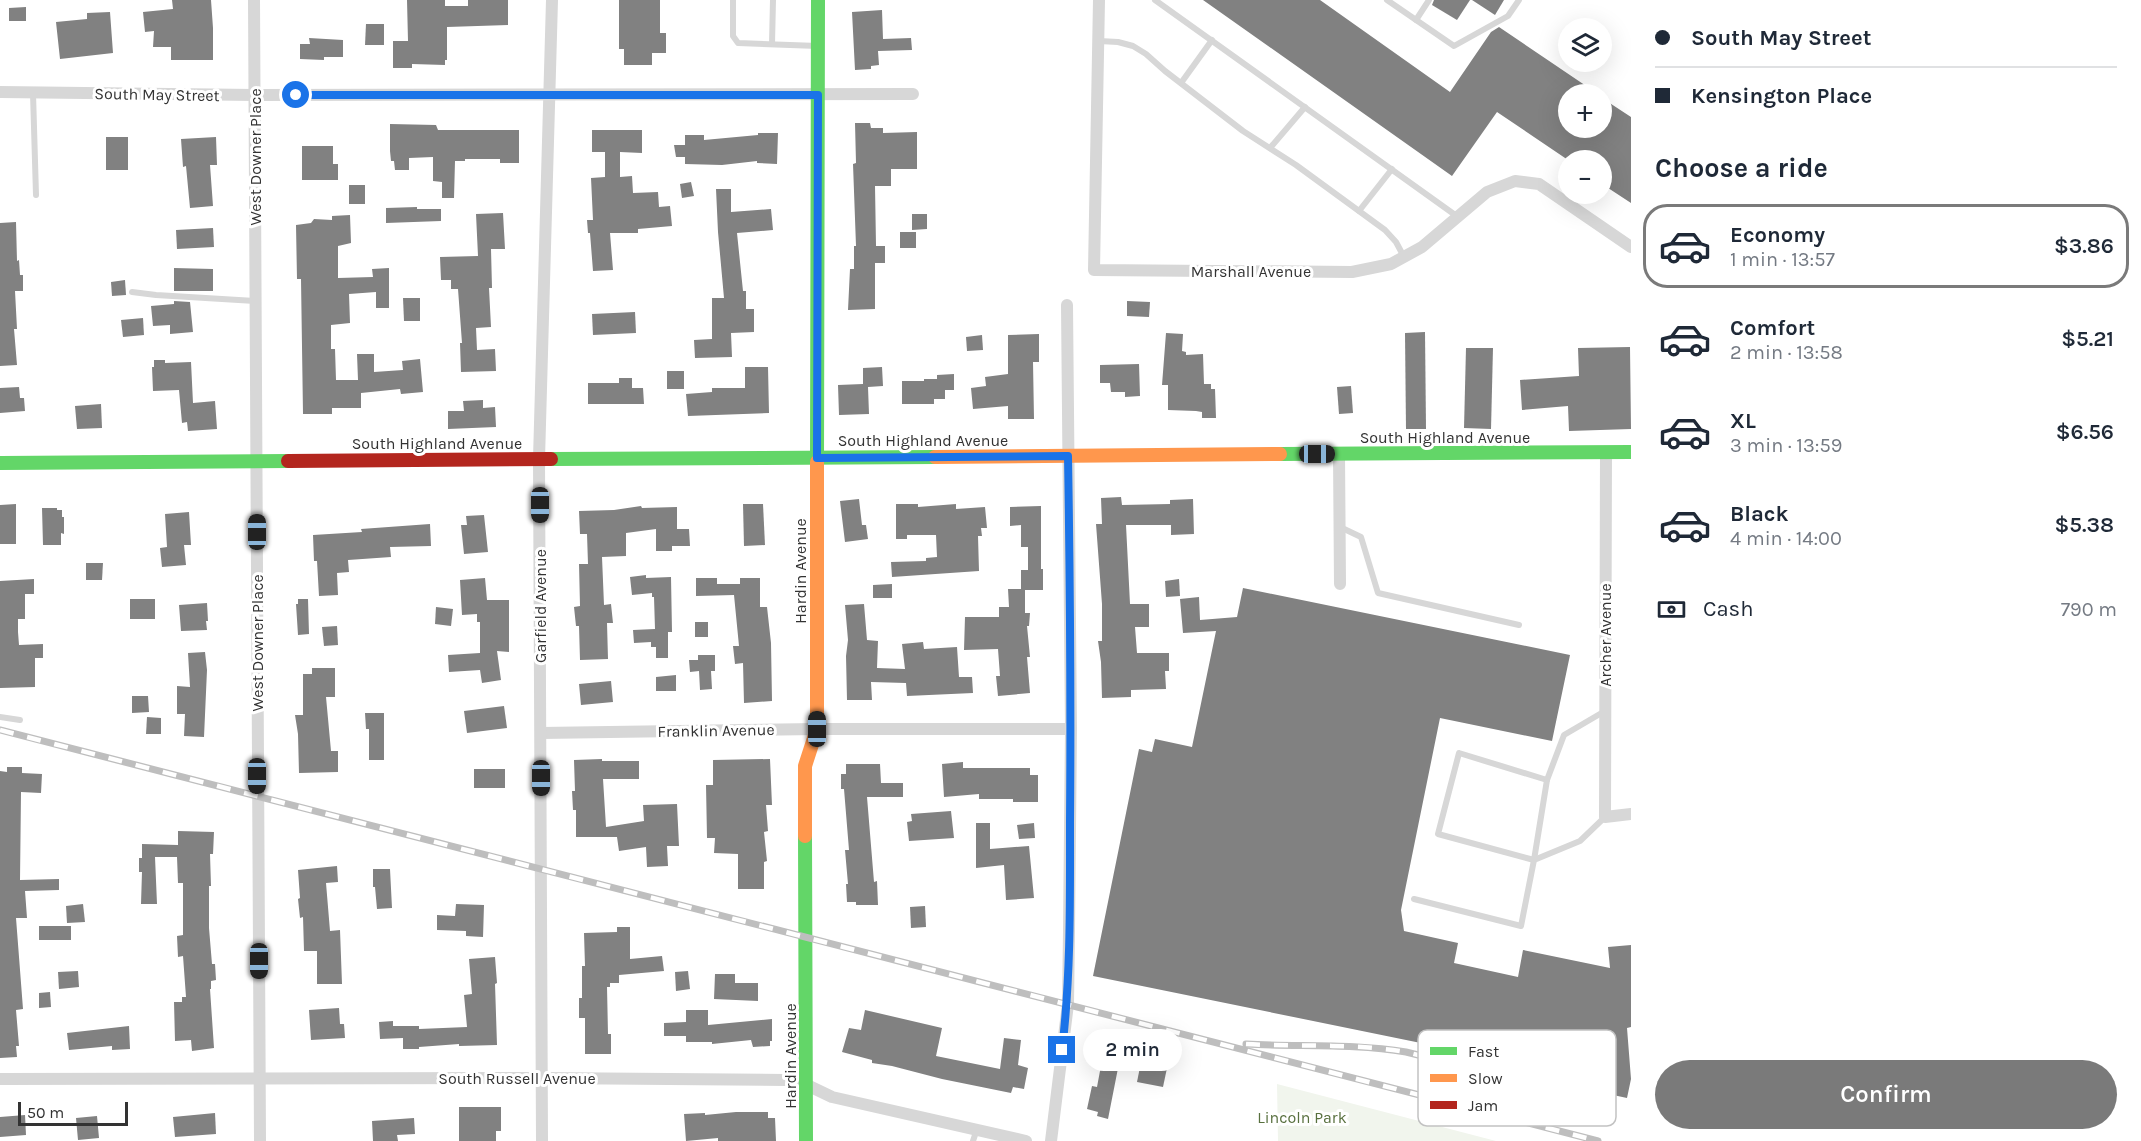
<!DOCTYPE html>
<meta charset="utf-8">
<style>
:root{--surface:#fff;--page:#f6f6f7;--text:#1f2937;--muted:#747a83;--line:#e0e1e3;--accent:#7a7a7a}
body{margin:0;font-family:Karla,sans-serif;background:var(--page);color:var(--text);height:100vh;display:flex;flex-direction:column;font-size:22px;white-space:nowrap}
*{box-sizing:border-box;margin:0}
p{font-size:20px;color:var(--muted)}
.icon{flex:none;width:33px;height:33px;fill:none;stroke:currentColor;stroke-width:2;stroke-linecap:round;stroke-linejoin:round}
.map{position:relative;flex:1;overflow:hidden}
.panel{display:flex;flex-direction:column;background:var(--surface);width:510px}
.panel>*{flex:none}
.hud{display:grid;align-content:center;height:132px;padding:0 24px;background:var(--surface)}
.controls{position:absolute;left:1558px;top:18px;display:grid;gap:12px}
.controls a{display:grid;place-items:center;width:54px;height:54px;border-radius:50%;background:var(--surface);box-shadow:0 6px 24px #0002;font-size:30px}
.scale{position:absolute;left:18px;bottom:15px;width:110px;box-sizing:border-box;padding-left:6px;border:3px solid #333;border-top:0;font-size:16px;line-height:21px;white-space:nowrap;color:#333;-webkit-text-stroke:4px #fff;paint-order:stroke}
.end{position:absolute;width:27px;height:27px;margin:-14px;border:8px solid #1a73e8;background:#fff;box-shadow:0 0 0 3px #fff}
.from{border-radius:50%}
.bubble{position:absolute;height:42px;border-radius:21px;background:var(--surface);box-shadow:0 6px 24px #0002;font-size:20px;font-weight:600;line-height:42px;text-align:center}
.car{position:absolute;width:18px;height:36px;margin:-18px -9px;border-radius:8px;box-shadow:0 0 4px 2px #0007;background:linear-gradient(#222 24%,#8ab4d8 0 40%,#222 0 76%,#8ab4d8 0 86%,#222 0)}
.hud b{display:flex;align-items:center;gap:21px;height:57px;font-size:22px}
.hud b+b{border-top:2px solid var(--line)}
.hud i{width:15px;height:15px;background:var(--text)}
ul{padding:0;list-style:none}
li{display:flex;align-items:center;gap:18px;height:84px;margin:0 12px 9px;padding:0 12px;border:3px solid transparent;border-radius:24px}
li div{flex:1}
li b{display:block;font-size:22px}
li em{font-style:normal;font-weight:600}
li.on{border-color:var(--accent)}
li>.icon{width:54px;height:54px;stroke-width:1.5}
h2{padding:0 24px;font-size:27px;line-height:72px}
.pay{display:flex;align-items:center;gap:15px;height:66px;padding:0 24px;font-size:22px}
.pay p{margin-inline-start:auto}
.primary-button{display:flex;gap:12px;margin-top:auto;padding:12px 24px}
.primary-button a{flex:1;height:69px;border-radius:36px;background:var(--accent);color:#fff;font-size:24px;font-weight:600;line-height:69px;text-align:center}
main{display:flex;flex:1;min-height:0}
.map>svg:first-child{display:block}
</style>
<main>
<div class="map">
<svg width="1631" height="1141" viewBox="0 0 1631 1141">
<rect width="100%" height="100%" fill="#fff"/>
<!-- green -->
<path fill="#f1f5ed" d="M1277 1084 1496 1141H1278Z"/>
<!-- building -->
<g fill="#818181">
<path d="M172 0H211L213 28V60H171V47H153L154 31 145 32 143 12 173 9Z"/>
<path d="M407 0H445V6H468V0H508V25L447 27V60H445V65L412 64V68H393V41H408Z"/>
<path d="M619 0H660V33H666V53H652V65H624V49H619Z"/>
<path d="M1203 0H1320L1450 92 1491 32 1499 27 1598 94H1569V128H1602V98L1631 117V203L1602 184V160H1568L1497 112 1452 176Z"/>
<path d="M1434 0H1470L1457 20 1432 5Z"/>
<path d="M1472 0H1504L1495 15Z"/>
<path d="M26 7V21H9V8Z"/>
<path d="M882 10 883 39 911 38 912 50 878 51 879 65 871 66V69L855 70 852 12Z"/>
<path d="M110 12 113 53 60 59 56 22 87 19V13Z"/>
<path d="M366 24H384V45H365Z"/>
<path d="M309 38 343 40V57H324V60L300 59V44H310Z"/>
<path d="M855 123H870L871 128H883V133L917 132V169H891V186H875L876 246H885V263H875V309L848 310 850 269H854V246H856L853 164 856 163Z"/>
<path d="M390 124 436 125 438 130H519V163H500V159H465V161H455L454 198H442V182L433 181V157L409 158V170H395L394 161H391L390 151Z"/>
<path d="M592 130H642V153L620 152V177L632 176 633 193 658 192 659 207 670 206 672 226 638 229V233H610L613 270 593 271 590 233H588L587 220H593L591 178 605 177V152H592Z"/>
<path d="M758 133H778L777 164 757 163V161L722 165 685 164V157H676L674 145H685V135H704V140L758 135Z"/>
<rect x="106" y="137" width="22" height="33"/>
<path d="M216 137 217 165H210L213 206 190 208 186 166 183 167 181 139Z"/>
<path d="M302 146H333V164H338V180H302Z"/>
<path d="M691 182 694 196 682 198 680 184Z"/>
<rect x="349" y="185" width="16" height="19"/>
<path d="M716 189H731V212L771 209 773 230 737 233 743 291H746V309H754V332L731 333 732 357 695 358 694 340 712 339V298H724L718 232Z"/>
<path d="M417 207V209H441V221L386 223V208Z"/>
<path d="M503 213 505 249H491L492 288H489L491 327 476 328 477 350 495 349 496 371 461 372 460 343H462L458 289H451V280H441L440 257 478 256 476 214Z"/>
<path d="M912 214H927V229L912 230Z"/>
<path d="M350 215 351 243 338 246V278L373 277 372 269 389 268V308H376V292L349 294 350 323 331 325V349H335L336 380H358L357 354H374V372L403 370 402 361 420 359 423 392 401 394 400 389 361 393V408H332V414H303L301 279H297L296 225 311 223 314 219 332 220V216Z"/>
<path d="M16 222 17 261 19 260 20 275H23V291H15L17 329H14L17 365 0 366V223Z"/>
<path d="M213 228 214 247 177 249 176 230Z"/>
<rect x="900" y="232" width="16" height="16"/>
<path d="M174 268 213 269V291H174Z"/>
<path d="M125 280 126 295 112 296 111 282Z"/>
<path d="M403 298H420V321H404Z"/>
<path d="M174 301 190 302 193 332 170 334V325L153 326 151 306 174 304Z"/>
<path d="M1127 301 1150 302 1149 317 1127 316Z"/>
<path d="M635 312 636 333 593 335 592 314Z"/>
<path d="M143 318 144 335 123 337 121 320Z"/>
<path d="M1425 332 1426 429H1406L1405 333Z"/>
<path d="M1166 333 1183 334 1182 351 1186 352V355L1203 354 1204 384H1211V389H1215L1216 418H1202V412L1196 411 1168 410V385H1162Z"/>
<path d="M1039 334V362H1033L1034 419H1008V406L973 409 971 388 986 386 985 377 1008 374V335Z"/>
<path d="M982 335 983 350 967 351 966 337Z"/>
<path d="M1630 347 1631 429 1569 431 1568 406 1522 410 1520 380 1579 376 1578 348Z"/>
<path d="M1466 348H1493L1491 429 1464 428Z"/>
<path d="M154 360H165V363L191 362 193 403 215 401 217 429 188 431 187 422 182 423 179 390 153 391 152 367H154Z"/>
<path d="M1139 364 1140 396 1125 397V392H1111L1110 383H1100V365Z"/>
<path d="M745 367H768L769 413 688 416 686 394 712 392V388H745Z"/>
<path d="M882 367 883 386 868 387 869 414 839 415 838 385 863 384V368Z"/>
<rect x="667" y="371" width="17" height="18"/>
<path d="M954 374V390H945V399H934V404H902V381H924V379H937V375Z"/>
<path d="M619 378H632V388H643L644 404H588V383H619Z"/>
<path d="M1351 386 1353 413 1339 414 1337 387Z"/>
<path d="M19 387 20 398H24L25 411 0 413V388Z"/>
<path d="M483 400V408L495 407 496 427 448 429V411H464L463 401Z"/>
<path d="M101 404 102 428 77 429 75 406Z"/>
<path d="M1121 497 1122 505 1170 504V500L1193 499 1194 534 1171 535V525H1126L1130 604H1149V627H1135L1137 653H1169V671H1165L1166 689 1131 690V697L1102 698 1101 662 1098 641H1102V604L1096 524H1102L1101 498Z"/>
<path d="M859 499 862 525H866L868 539 845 542 840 501Z"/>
<path d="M16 504V544H0V505Z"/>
<path d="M743 504H763L765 545 744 546Z"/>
<path d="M896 504H918V507L956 504V509L985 507 987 528H981L982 536H978L979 571 892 577 891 562 926 561V558L937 557 936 535H907V539H896Z"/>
<path d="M641 506 642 508 677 507V529H689L690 546H672V551H656V529L626 533V556L602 557 604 605 611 604 613 623H607L608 659 580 660 579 626H576L574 607 580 606 579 564H588L587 534H580L579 511 614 510Z"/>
<path d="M1041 506V569H1043V590H1025V613H1030L1029 626H1027L1030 657H1027L1030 693 998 696 996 676H1000L998 649 964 650 965 617H999V607H1009L1008 589H1021V570H1028V547H1021V525L1010 526V507Z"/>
<path d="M42 508H57V510H62V517H64V534L61 533V545H43Z"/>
<path d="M189 512 191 545H184L186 565 162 567 160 548 167 547 165 514Z"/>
<path d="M484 515 488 552 464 554 461 525H467L466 516Z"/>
<path d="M430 524 431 546 390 547 391 557 348 560 349 572 337 573 338 595 319 596 317 561H314L313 535 362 532 361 529Z"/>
<path d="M86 563H103L102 580H86Z"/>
<path d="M646 575V578L671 577 672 632H668V658H656V647H651V642L634 643 633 630 655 629 654 597H652V593L632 595 630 577Z"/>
<path d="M485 578 487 600H509V652L497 651 501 680 482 683 480 670 449 672 448 655 480 653V622H477V614L462 615 460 580Z"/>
<path d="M696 578H717V584H740V578H760V607H767L771 643 772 701 744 703 743 663 735 664 733 646H739L734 595 696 596Z"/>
<path d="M34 579V594H25V619H18V632L19 645 43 644V658H35V687L0 688V581Z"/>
<path d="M1179 579 1180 596 1166 597 1165 581Z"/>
<path d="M892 584V598H873V585Z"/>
<path d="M1243 588 1570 655 1552 741 1440 718 1401 910 1404 931 1458 943 1454 963 1518 977 1523 950 1610 968 1608 947 1631 945V1027L1627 1028 1631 1079 1627 1098 1599 1092 1596 1108 1450 1078 1455 1050 1093 976 1139 749 1152 752 1155 739 1192 747 1216 631 1183 633 1180 599 1199 597 1200 620 1237 617Z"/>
<rect x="130" y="599" width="25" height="20"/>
<path d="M298 599H308L309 634 298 635 296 604H298Z"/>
<path d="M207 603 208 621H206L207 630 181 631 179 605Z"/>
<path d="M864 604 867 640 878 641 877 668 905 669 902 644 923 642 924 649 957 647 959 677H972L973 693 907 696 906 683 871 682 872 700H847L846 656 848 640 845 605Z"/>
<path d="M436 607 453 609 451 626 435 624Z"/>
<rect x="695" y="622" width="13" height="15"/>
<path d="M337 626 338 645 324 646 322 627Z"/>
<path d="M205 652 207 670 204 737 184 736 185 714H177V686L190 687 188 653Z"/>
<path d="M698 655H715V671H711L712 689 700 690 699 671 690 672 689 660H698Z"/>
<path d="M312 668H335V697H326L331 751H338V772L299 773 298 734 295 715H303V674H312Z"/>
<path d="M676 675V691H656V677Z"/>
<path d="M611 681 613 702 581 705 579 684Z"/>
<path d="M132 696H148L149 712 132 713Z"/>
<path d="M504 706 507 728 467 733 464 711Z"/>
<path d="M365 713H384V760H369V729H366Z"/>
<path d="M147 717 161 718V734H146Z"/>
<path d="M602 759V761H639V779H603L606 827 644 821 643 805 677 804 679 846H667L668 866 647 867 646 847 619 851 617 837H576V810H573L572 791H575L574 760Z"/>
<path d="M770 759 772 805H766L768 831 764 832 767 861 764 862V889H738V854L714 853 715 838H707L706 785H713V760Z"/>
<path d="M963 762V768H1030V775H1038V802H1013V799H979V794L944 797 942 764Z"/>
<path d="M846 764H880L881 783H903V797H867L874 882 877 881 878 905H856V902H847L846 884H848L845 850H849L844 789H841V774H846Z"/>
<path d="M7 767H22V773L42 774 41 793 21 792 20 880 59 879V890L25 891 27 918H16L23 1009 16 1010 19 1046H16L17 1057 0 1058V771L7 772Z"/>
<rect x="474" y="769" width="31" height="19"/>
<path d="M951 811 954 838 909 841 907 822 912 821 911 814Z"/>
<path d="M976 823H990V849L1029 846 1034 898 1006 900 1004 865 976 868Z"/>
<path d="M1034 823 1035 838 1019 839 1017 825Z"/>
<path d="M178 831 214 832 213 854H210L211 886H209V928L212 964H215L216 980 211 981V989H210L214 1048 192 1051 191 1040 175 1041 174 1002H182V997H186L183 956 178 957 177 936 183 935V883H178L177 857H155L157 904H141L142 872H139V858H142V844L178 845Z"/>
<path d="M337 866 338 882 326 883 330 931 340 930 342 984H317V951H304L303 917 300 918 298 899 300 898 298 870Z"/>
<path d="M373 869H390L392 908 377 909 375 887H373Z"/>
<path d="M83 904 85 922 67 923 66 906Z"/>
<path d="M456 904 484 905 483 937 466 936V931L437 930V915L455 916Z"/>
<path d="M925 906 926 927 911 928 910 907Z"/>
<rect x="39" y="926" width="32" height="14"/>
<path d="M617 927H630V959L662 956 664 971 619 975V983H610V987H607L608 1034H611V1054H585V1018H579V998H582V966H585L584 933 617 932Z"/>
<path d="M495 957 497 983 495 984 497 1045 459 1046V1044L419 1047V1049H403V1038L380 1039 379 1022 393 1021V1026H419V1029L467 1027 464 995 472 994 469 959Z"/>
<path d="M78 971 79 987 59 989 58 972Z"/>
<path d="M688 971 690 989 676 991 675 972Z"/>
<path d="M715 974H735V983H758V1001L714 999Z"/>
<path d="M50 992 51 1007 39 1008V993Z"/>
<path d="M339 1008 340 1024H344L345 1038 311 1040 309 1010Z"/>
<path d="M686 1010H708V1025L772 1019V1041H770V1046L753 1047 751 1040 712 1044V1042H686V1036H664V1023L686 1022Z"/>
<path d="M865 1010 942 1028 936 1056 1000 1069 1004 1038 1021 1040 1018 1065 1028 1068 1024 1089 1013 1087 1011 1093 942 1079 892 1066 872 1063V1060L842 1052 849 1028 861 1030Z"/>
<path d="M129 1026 130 1049 112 1050V1046L69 1050 67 1033Z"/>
<path d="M1103 1055 1120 1058 1108 1119 1097 1116 1098 1112 1087 1109 1092 1086 1097 1087Z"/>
<path d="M1141 1062 1167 1068 1163 1087 1137 1082Z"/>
<path d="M459 1107H501V1131H496V1141H459Z"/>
<path d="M736 1112H768V1118H775L776 1141H718V1138L686 1141 684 1114 705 1113V1115Z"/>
<path d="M215 1113 216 1134 175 1137 173 1117Z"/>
<path d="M25 1115 26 1135 0 1137V1117Z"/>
<path d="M97 1116 99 1138 78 1140 76 1118Z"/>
<path d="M414 1118 415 1134 397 1135 398 1141H373L372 1121Z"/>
</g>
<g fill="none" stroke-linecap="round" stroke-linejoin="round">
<!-- lane -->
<g stroke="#d7d7d7" stroke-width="6">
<path d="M733 0V36L738 43 818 46"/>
<path d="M1155 0 1458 217"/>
<path d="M1387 0 1454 46 1508 16 1519 0"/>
<path d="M1416 20 1429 0"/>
<path d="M1099 41 1118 42 1133 46 1146 54 1165 71 1243 131 1296 165 1385 230 1396 242 1404 257"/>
<path d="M772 44 773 0"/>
<path d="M1181 83 1212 40"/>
<path d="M33 93 36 195"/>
<path d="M1270 148 1305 107"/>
<path d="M1359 211 1392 169"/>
<path d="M132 292 156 295 255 301"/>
<path d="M1340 527 1361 537 1378 593 1519 625"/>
<path d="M0 717 20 720"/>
<path d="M1459 753 1547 780 1534 860 1438 834Z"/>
<path d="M1547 780 1564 735 1605 711"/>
<path d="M1414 899 1521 926 1534 860 1580 841 1605 817"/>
<path d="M973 1141 977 1129"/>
</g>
<!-- street -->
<g stroke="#d7d7d7" stroke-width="12">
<path d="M254 0 260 1141"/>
<path d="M1099 0 1094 270 1352 272 1391 264 1422 247 1487 192 1515 181 1539 184 1631 247"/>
<path d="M0 92 255 95 913 94"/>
<path d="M1606 452 1605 817 1631 814"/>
<path d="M1339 454 1340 584"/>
<path d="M541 733 817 729H1071"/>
<path d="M0 1079 542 1078 786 1080 807 1085 832 1097 1026 1141"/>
<path d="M542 1141 539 459 552 0"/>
<path d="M1051 1141 1068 1004 1069 931 1071 729 1067 305"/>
</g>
<!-- fast -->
<g stroke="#63d668" stroke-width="14">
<path d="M1280 454 1631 452"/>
<path d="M551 459 935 457"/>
<path d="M817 462 818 0"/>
<path d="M0 463 288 461"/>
<path d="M805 836 806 1141"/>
</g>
<!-- slow -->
<g stroke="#ff974d" stroke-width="14">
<path d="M935 457 1280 454"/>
<path d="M805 836V766L817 729V462"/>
</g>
<!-- jam -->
<path stroke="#b3261e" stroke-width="14" d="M288 461 551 459"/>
<defs>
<g id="rail">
<path d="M0 730 1598 1141"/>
<path d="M1246 1044C1299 1047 1353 1043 1406 1052L1592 1098"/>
</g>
</defs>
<!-- rail casing -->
<use href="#rail" stroke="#bebebe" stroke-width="7"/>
<!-- rail -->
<use href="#rail" stroke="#fff" stroke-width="4.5" stroke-dasharray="14" stroke-linecap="butt"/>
</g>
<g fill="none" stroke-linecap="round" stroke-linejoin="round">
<!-- route -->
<path stroke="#1a73e8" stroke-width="8" d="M296 95H818L817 458 1068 456C1070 578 1071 701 1070 823 1070 899 1071 975 1062 1050"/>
</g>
<g text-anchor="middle" stroke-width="6" stroke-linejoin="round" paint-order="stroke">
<!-- street labels -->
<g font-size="16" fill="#333" stroke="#fff">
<text transform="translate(157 94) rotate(1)" y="6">South May Street</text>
<text transform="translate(255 157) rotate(-90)" y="6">West Downer Place</text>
<text x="1251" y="277">Marshall Avenue</text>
<text x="1445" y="443">South Highland Avenue</text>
<text x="923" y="446">South Highland Avenue</text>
<text x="437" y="449">South Highland Avenue</text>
<text transform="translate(800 571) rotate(-90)" y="6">Hardin Avenue</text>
<text transform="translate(540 606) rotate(-90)" y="6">Garfield Avenue</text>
<text transform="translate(1605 635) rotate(-90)" y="6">Archer Avenue</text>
<text transform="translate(257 643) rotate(-90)" y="6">West Downer Place</text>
<text transform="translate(716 730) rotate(-1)" y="6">Franklin Avenue</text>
<text transform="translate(790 1056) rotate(-90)" y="6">Hardin Avenue</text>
<text x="517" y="1084">South Russell Avenue</text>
</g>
<!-- park labels -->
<g font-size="16" fill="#58703e" stroke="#fff">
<text x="1302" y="1123">Lincoln Park</text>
</g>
</g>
<!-- legend -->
<rect x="1418" y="1030" width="198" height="96" rx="9" fill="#fff" stroke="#c2c2c2" stroke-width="1.5"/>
<rect x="1430" y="1047" width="27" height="8" fill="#63d668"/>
<rect x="1430" y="1074" width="27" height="8" fill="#ff974d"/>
<rect x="1430" y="1101" width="27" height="8" fill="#b3261e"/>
<g font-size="16" fill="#333">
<text x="1468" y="1057">Fast</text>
<text x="1468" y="1084">Slow</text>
<text x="1468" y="1111">Jam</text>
</g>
</svg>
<div class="controls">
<a><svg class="icon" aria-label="layers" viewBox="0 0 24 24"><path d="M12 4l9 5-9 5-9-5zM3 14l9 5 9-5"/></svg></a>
<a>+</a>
<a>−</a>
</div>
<div class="scale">50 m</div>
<i class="end from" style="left:296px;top:95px"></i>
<i class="end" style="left:1062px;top:1050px"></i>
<div class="bubble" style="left:1083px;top:1029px;width:99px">2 min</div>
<i class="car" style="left:1317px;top:454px;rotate:90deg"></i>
<i class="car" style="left:540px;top:505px;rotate:180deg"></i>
<i class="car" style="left:257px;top:532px;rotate:0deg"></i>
<i class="car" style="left:817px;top:729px;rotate:0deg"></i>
<i class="car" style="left:257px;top:776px;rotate:180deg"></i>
<i class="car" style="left:541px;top:778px;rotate:180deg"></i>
<i class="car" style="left:259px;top:961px;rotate:180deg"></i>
</div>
<section class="panel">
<div class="hud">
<b><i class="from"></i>South May Street</b>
<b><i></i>Kensington Place</b>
</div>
<h2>Choose a ride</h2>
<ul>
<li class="on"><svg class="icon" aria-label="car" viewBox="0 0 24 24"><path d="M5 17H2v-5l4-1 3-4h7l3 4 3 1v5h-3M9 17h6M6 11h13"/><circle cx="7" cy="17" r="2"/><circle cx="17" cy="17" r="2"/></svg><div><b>Economy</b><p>1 min · 13:57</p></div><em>$3.86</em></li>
<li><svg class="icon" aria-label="car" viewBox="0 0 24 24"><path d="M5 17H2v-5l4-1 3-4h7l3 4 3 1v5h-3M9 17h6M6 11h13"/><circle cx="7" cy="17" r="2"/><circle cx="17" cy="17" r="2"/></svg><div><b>Comfort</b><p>2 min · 13:58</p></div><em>$5.21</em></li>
<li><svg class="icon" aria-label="car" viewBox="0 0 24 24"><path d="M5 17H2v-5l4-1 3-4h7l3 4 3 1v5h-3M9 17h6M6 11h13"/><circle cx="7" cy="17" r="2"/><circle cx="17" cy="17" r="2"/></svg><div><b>XL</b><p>3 min · 13:59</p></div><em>$6.56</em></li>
<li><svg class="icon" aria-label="car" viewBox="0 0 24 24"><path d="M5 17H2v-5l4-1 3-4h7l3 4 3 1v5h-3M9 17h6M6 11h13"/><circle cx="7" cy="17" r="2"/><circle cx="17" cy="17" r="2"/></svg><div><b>Black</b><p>4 min · 14:00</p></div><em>$5.38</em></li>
</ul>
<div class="pay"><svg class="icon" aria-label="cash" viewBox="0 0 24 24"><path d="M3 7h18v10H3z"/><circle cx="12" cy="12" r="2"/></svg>Cash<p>790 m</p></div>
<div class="primary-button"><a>Confirm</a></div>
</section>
</main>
